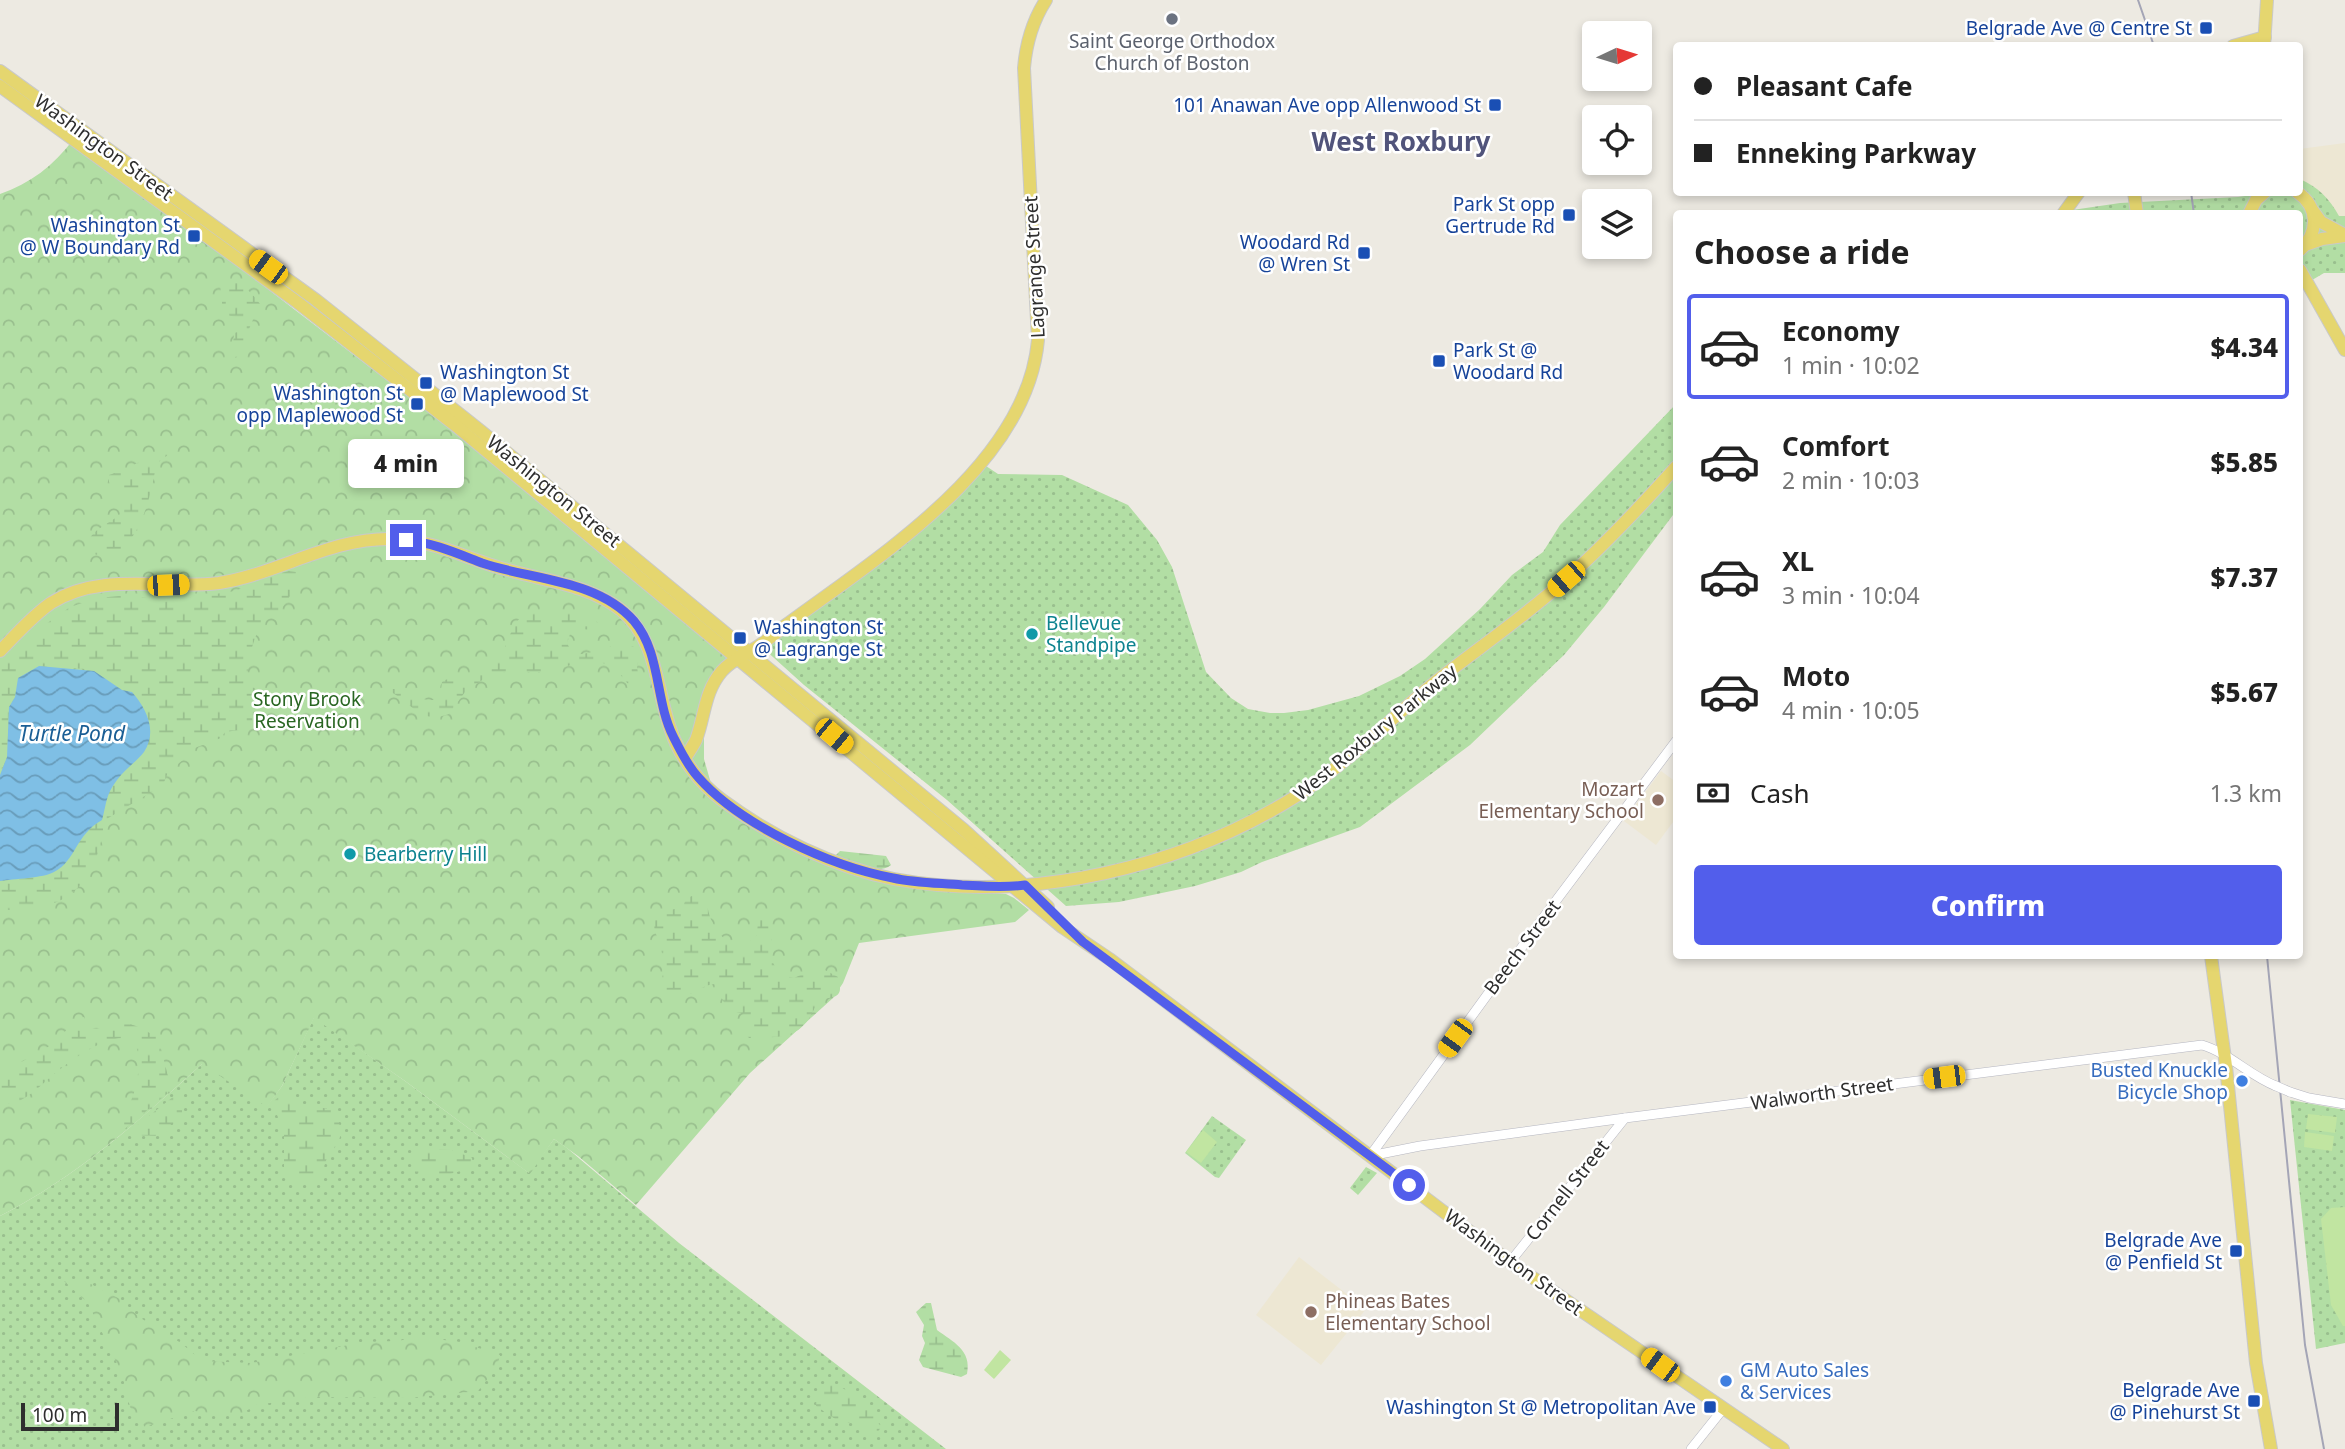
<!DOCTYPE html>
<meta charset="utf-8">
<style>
:root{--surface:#fff;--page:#f2f2f2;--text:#222;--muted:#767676;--line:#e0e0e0;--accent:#525eeb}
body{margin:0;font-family:"Noto Sans",sans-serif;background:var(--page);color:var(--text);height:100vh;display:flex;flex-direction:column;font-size:26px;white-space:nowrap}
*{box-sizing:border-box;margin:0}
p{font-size:23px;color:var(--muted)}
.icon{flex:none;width:38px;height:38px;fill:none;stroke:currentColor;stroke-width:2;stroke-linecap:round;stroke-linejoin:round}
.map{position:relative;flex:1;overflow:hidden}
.sheet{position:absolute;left:1673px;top:210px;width:630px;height:749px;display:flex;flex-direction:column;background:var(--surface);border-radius:7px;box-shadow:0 4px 10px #0003}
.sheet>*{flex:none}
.guide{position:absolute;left:1673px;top:42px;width:630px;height:154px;border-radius:7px;box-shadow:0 4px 10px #0003;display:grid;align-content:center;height:154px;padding:0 21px;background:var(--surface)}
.needle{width:46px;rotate:86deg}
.fabs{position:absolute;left:1582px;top:21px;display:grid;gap:14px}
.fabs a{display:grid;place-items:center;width:70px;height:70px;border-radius:7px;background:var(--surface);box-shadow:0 4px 10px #0003;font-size:35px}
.scale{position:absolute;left:21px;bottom:18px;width:98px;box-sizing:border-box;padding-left:7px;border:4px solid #2e2e2e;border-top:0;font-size:19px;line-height:24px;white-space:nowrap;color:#2e2e2e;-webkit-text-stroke:5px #fff;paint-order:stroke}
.end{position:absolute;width:32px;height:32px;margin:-16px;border:9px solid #525eeb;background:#fff;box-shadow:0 0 0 4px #fff}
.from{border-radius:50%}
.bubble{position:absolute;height:49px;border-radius:7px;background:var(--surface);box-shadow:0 4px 10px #0003;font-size:23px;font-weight:800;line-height:49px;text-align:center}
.car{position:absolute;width:21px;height:42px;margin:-21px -10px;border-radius:9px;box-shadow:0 0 5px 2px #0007;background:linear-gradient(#f5c518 24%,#345 0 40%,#f5c518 0 76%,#345 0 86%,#f5c518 0)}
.guide b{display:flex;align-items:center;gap:24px;height:66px;font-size:26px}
.guide b+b{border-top:2px solid var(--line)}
.guide i{width:18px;height:18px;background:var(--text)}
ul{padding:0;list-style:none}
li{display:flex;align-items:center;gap:21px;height:105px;margin:0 14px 10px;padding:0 7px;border:4px solid transparent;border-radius:7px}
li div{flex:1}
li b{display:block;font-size:26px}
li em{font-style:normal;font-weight:800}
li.active{border-color:var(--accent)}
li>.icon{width:63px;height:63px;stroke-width:1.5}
h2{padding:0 21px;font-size:32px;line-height:84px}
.pay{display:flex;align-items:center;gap:18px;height:77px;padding:0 21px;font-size:26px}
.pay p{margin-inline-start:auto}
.cta{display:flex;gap:14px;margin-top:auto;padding:14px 21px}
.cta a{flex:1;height:80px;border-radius:7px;background:var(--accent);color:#fff;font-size:28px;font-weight:800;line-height:80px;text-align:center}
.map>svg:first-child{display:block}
</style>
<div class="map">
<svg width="2345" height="1449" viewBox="0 0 2345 1449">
<defs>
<pattern id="grass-dots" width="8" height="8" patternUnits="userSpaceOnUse" patternTransform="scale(1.75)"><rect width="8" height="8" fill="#b2dea4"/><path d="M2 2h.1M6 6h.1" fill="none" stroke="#99bf8e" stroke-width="1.8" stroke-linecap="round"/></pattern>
<pattern id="forest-crowns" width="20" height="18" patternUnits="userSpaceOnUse" patternTransform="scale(1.75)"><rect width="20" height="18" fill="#b2dea4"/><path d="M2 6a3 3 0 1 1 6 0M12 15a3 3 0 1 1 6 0" fill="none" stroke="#99bf8e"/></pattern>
<pattern id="wetland-marsh" width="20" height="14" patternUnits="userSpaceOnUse" patternTransform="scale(1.75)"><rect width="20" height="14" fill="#b2dea4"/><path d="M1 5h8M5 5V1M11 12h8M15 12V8" fill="none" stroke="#99bf8e"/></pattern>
<pattern id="water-waves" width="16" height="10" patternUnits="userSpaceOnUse" patternTransform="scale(1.75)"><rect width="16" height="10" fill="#7fbfe5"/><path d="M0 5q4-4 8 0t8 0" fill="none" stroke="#689cba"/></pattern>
</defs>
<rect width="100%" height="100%" fill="#edeae2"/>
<!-- education -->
<g fill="#ede7d3">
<path d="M2345 143V226L2300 183V149Z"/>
<path d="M1661 771 1676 782V818L1656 845 1624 821Z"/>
<path d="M1299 1257 1366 1309 1321 1365 1256 1315Z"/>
</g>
<!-- grass -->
<g fill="url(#grass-dots)">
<path d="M2300 179C2318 187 2329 198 2339 216H2345V273H2324L2302 286 2300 282V214H2045L2120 203 2238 197 2252 195V193L2300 192Z"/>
<path d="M1676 404V511L1604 607 1564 655 1470 745 1360 827 1262 862 1241 872 1195 886 1119 902 1066 906 947 800 804 685 763 648 986 466 998 474 1062 475 1128 505 1157 540 1172 567 1206 672 1231 698 1248 709 1270 713H1284L1308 710 1359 696 1400 676 1425 659 1480 609 1512 575 1543 552 1560 525Z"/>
<path d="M314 1017 405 1081 529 1173 554 1139 567 1148 679 1243 946 1449H0V1216C75 1178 140 1120 203 1063L267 1106 282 1086Z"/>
<path d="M2290 1100 2345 1110V1343L2316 1349Z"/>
<path d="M1212 1116 1246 1140 1219 1178 1215 1177 1185 1153Z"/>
<path d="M1366 1167 1377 1173 1358 1195 1350 1188Z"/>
</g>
<!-- forest -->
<g fill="url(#forest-crowns)">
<path d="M73 140 461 437 543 503 739 666 729 671 718 682 704 728V759L712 787 741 809 814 852 946 890 1006 894 1014 898 1029 910 1015 922 859 943 843 983 833 998 750 1073 636 1205 578 1156 554 1139 530 1174 405 1081 314 1018 282 1086 267 1107 202 1064C140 1120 75 1178 0 1216V194C30 184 54 165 73 140Z"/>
<path d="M79 1278 120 1299 139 1317 181 1343 202 1361 251 1363 365 1342 397 1341 420 1337 460 1342 500 1355 497 1367 478 1391 409 1398 312 1397 256 1405 236 1417 195 1411 145 1427 130 1407 122 1374 88 1303 64 1281Z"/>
</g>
<!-- wetland -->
<g fill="url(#wetland-marsh)">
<path d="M223 281C239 278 251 292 260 304L249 329 246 348 239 356 231 360 234 335 241 323 236 317 226 315 223 312 220 284Z"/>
<path d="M177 448 156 464C152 495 135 572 88 552 83 527 118 525 127 505L124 497 109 482V475C132 468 153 452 177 448Z"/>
<path d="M290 571 296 572 298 575C294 588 288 604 277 612 272 615 266 616 263 621 256 631 239 678 253 687 260 691 285 693 295 695L297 701C281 709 268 701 252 716L253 728 225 732 221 738 192 749 189 755 168 772 163 785 105 820C97 793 125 769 143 753L141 705 137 698 94 671 86 669 39 666 22 675 15 697 9 707 7 757 0 775V666L46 624 70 607 98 598 119 596 176 600 235 591 276 574Z"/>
<path d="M562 611C576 610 589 612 599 624L595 630 580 629 570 634 567 643 572 653C588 660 616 636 638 649L640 656 637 667 640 686 634 687 628 684 615 668 607 664 585 660 550 672H507L488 676 465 692 449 714C419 725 412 702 389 691L392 689C412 688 420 706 440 698L442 682 445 680C467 673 493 675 504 650 509 638 513 624 523 615 536 611 549 616 562 611Z"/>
<path d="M102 820C105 831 101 841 98 852 86 898 44 915 0 909V881C13 879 44 878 54 872 72 863 75 842 88 829 92 825 98 823 102 820Z"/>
<path d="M840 851 886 856 891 865C878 876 849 863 836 855Z"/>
<path d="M695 894 707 898C706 919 722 947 745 946L757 935 758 921 767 917 772 918 771 959 777 970 785 976 794 978 816 968H821L838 977C845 1000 833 996 818 1000 803 1039 787 1037 749 1038L745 1033 750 1026 743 1013 728 1011 715 984C699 985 684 1001 667 1005 659 988 665 966 661 948 658 933 652 935 655 915L681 907 688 898Z"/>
<path d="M84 1017 89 1028C99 1031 107 1025 116 1023 133 1021 144 1031 158 1037L170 1084 168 1093 121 1132 115 1133C121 1119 131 1105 135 1089 139 1078 138 1069 138 1057 138 1015 79 1054 63 1067 49 1077 36 1092 21 1100 15 1103 6 1104 0 1105V1074L53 1044 77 1019Z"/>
<path d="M286 1091 296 1104 330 1109C340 1118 344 1133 337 1145 334 1149 329 1153 327 1158 319 1177 328 1184 299 1185L284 1172V1132L273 1105 275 1100Z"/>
<path d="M178 1093 182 1106V1117L170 1125 164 1136 131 1135V1130Z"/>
<path d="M425 1148 452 1150 472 1158 473 1164C455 1177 437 1176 416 1173L412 1161 414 1156Z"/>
<path d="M926 1303H931L937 1330C953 1342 972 1350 967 1374L961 1377 923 1367 919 1360 925 1343 922 1336 924 1325 916 1312Z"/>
<path d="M829 1382C850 1389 871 1408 881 1427 872 1443 862 1431 853 1423H841L816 1406 818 1387Z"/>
</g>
<!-- pitch -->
<g fill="#c1e5a1">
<path d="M2308 1114 2337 1117 2335 1133 2306 1129Z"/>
<path d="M1203 1130 1217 1142 1201 1163 1186 1152Z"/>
<path d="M2305 1132 2334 1136 2332 1151 2304 1147Z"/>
<path d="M2345 1207V1326H2343L2331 1305 2321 1219 2331 1208Z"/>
<path d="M1000 1350 1011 1360 994 1379 984 1370Z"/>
</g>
<!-- water -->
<path fill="url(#water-waves)" d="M39 666 94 671 122 690 132 692C146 708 158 731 144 752 136 762 125 769 117 780 105 796 107 803 102 820 75 835 76 861 54 872 44 878 13 879 0 881V775L7 757 9 707 15 697 18 678Z"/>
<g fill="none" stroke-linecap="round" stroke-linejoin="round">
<defs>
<g id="minor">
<path d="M2290 1092 2309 1098 2345 1104"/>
<path d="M1370 1156 1420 1146 1625 1118 2202 1045C2229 1053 2250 1076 2276 1086"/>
<path d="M1370 1156 1546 914 1676 741"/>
<path d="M1510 1262 1625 1118"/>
<path d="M1691 1449 1723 1409"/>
</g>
<g id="major">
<path d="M2233 46 2265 37"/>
<path d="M2264 46 2267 0"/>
<path d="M0 71 316 300 482 432 964 830 1048 907"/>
<path d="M0 86 297 302 455 425 1062 927 1111 960 1510 1262 1783 1449"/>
<path d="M2134 192 2137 214"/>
<path d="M2297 192C2319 207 2319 233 2300 250"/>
<path d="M2313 211 2321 222 2345 235"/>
<path d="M2063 214 2079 192"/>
<path d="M2249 214 2256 200 2265 192"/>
<path d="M2305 245 2322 239 2345 236"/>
<path d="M2300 270 2345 350"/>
<path d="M0 651C16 635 32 616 51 603 101 571 164 590 219 583 278 574 331 537 393 539 435 540 469 560 508 570 546 581 589 585 621 610 657 639 656 688 670 728 679 756 699 783 722 800 772 837 833 867 894 879 1029 904 1184 867 1298 795 1349 762 1391 718 1438 680 1480 647 1524 617 1564 581 1604 546 1641 506 1676 467"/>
<path d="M685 758C689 752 693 746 696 740 705 716 704 692 722 671 731 661 741 657 752 650 764 643 775 634 786 625 878 557 1027 465 1038 340L1024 68C1026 44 1033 20 1046 0"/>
<path d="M2211 956 2226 1066 2256 1363 2271 1449"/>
</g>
</defs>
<!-- minor casing -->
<use href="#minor" stroke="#b5b6c0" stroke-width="10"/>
<!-- major casing -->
<use href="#major" stroke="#c9c9c9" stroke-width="14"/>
<!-- minor -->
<use href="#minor" stroke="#fff" stroke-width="9"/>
<!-- major -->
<use href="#major" stroke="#e5d66f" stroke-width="12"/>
<!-- rail -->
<g stroke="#a4a5b6" stroke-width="2">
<path d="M2138 0 2154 46"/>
<path d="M2191 192 2194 214"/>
<path d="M2267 956 2305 1345 2324 1449"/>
</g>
<defs>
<path id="minor-bridge" d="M2276 1086 2290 1092"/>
</defs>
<!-- minor-bridge casing -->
<use href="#minor-bridge" stroke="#b5b6c0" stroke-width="10" stroke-linecap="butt"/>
<!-- minor-bridge -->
<use href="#minor-bridge" stroke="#fff" stroke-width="9"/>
</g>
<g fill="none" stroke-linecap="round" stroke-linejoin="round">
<!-- route -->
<path stroke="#525eeb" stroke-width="9" d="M406 540C434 543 456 553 482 563 531 580 597 579 634 621 661 653 655 700 673 736 680 750 687 765 698 777 740 825 830 866 893 878 915 883 939 883 962 885 983 886 1004 888 1025 885L1083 942 1409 1185"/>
</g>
<!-- markers -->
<circle fill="#6b7280" stroke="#fff" stroke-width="2.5" cx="1172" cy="19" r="7"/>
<g fill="#1a4fb4" stroke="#fff" stroke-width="2.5">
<rect x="2199" y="21" width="14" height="14" rx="3.5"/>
<rect x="1488" y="98" width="14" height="14" rx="3.5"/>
<rect x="1562" y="208" width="14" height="14" rx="3.5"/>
<rect x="187" y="229" width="14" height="14" rx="3.5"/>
<rect x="1357" y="246" width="14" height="14" rx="3.5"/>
<rect x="1432" y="354" width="14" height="14" rx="3.5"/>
<rect x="419" y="376" width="14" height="14" rx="3.5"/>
<rect x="410" y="397" width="14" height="14" rx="3.5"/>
<rect x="733" y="631" width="14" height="14" rx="3.5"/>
<rect x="2229" y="1244" width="14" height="14" rx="3.5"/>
<rect x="2247" y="1394" width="14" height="14" rx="3.5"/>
<rect x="1703" y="1400" width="14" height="14" rx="3.5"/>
</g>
<g fill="#0f9aa8" stroke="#fff" stroke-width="2.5">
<circle cx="1032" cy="634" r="7"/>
<circle cx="350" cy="854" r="7"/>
</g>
<g fill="#8d6e63" stroke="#fff" stroke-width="2.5">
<circle cx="1658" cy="800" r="7"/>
<circle cx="1311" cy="1312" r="7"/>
</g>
<g fill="#3f7fe0" stroke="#fff" stroke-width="2.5">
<circle cx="2242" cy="1081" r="7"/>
<circle cx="1726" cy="1381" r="7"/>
</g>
<g text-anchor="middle" stroke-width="5" stroke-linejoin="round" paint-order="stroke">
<!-- transit labels -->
<g font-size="19" fill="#164399" stroke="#fff" text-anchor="end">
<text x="2192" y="35">Belgrade Ave @ Centre St</text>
<text x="1481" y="112">101 Anawan Ave opp Allenwood St</text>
<text x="1555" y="211">Park St opp<tspan x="1555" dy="22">Gertrude Rd</tspan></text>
<text x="180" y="232">Washington St<tspan x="180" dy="22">@ W Boundary Rd</tspan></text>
<text x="1350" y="249">Woodard Rd<tspan x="1350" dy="22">@ Wren St</tspan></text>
<text x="1453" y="357" text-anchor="start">Park St @<tspan x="1453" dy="22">Woodard Rd</tspan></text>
<text x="440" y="379" text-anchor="start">Washington St<tspan x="440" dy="22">@ Maplewood St</tspan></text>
<text x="403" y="400">Washington St<tspan x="403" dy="22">opp Maplewood St</tspan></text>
<text x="754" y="634" text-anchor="start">Washington St<tspan x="754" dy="22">@ Lagrange St</tspan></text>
<text x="2222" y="1247">Belgrade Ave<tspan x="2222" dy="22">@ Penfield St</tspan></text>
<text x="2240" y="1397">Belgrade Ave<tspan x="2240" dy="22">@ Pinehurst St</tspan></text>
<text x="1696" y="1414">Washington St @ Metropolitan Ave</text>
</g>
<!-- worship labels -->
<g font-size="19" fill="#5b616d" stroke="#fff">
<text x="1172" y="48">Saint George Orthodox<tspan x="1172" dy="22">Church of Boston</tspan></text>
</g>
<!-- street labels -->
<g font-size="19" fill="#2e2e2e" stroke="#fff">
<text transform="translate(104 147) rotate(36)" y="7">Washington Street</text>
<text transform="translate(1034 267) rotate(-93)" y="7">Lagrange Street</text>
<text transform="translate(554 491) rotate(39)" y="7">Washington Street</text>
<text transform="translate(1375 732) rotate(-39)" y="7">West Roxbury Parkway</text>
<text transform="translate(1522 947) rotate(-53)" y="7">Beech Street</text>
<text transform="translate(1822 1093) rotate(-8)" y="7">Walworth Street</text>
<text transform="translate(1567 1190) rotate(-52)" y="7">Cornell Street</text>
<text transform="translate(1514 1262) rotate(36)" y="7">Washington Street</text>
</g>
<!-- culture labels -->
<g font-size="19" fill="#0d838f" stroke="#fff" text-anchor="start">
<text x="1046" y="630">Bellevue<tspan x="1046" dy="22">Standpipe</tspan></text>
<text x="364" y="861">Bearberry Hill</text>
</g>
<!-- park labels -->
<g font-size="19" fill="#296622" stroke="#fff">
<text x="307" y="706">Stony Brook<tspan x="307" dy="22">Reservation</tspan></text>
</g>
<!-- education labels -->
<g font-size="19" fill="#785e54" stroke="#fff" text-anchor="end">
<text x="1644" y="796">Mozart<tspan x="1644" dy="22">Elementary School</tspan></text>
<text x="1325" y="1308" text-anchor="start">Phineas Bates<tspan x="1325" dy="22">Elementary School</tspan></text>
</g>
<!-- shop labels -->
<g font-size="19" fill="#366cbe" stroke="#fff" text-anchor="end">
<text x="2228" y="1077">Busted Knuckle<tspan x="2228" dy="22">Bicycle Shop</tspan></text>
<text x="1740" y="1377" text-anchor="start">GM Auto Sales<tspan x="1740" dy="22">&amp; Services</tspan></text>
</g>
<!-- water labels -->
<g font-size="21" font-style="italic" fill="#1a5e95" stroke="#fff">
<text x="72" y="741">Turtle Pond</text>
</g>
<!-- district labels -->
<g font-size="26" font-weight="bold" fill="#51547b" stroke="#fff">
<text x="1401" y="151">West Roxbury</text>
</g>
</g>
</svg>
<div class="fabs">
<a><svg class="needle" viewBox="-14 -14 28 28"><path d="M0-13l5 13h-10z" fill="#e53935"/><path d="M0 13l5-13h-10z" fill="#767676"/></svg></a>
<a><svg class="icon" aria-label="locate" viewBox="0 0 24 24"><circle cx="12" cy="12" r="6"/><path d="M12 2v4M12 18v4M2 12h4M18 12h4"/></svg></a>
<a><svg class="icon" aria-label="layers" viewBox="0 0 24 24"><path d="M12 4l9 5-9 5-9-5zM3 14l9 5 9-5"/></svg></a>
</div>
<div class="scale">100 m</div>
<i class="end from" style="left:1409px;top:1185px"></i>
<i class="end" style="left:406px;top:540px"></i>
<div class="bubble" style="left:348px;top:439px;width:116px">4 min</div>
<i class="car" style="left:268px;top:267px;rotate:306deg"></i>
<i class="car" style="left:1566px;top:579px;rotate:229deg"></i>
<i class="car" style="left:168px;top:585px;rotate:88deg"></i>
<i class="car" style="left:834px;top:736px;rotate:130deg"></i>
<i class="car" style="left:1455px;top:1038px;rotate:216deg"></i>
<i class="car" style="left:1944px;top:1077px;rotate:263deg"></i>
<i class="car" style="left:1660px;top:1365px;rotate:306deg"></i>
<div class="guide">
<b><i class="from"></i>Pleasant Cafe</b>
<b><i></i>Enneking Parkway</b>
</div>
<section class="sheet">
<h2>Choose a ride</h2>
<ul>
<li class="active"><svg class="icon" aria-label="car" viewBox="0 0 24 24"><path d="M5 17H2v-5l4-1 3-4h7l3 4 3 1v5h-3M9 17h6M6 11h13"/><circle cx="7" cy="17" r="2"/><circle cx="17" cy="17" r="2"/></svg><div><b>Economy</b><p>1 min · 10:02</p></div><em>$4.34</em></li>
<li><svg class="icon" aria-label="car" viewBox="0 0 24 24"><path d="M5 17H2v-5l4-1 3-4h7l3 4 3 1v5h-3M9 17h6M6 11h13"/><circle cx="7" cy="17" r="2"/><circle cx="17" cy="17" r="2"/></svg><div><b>Comfort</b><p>2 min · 10:03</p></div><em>$5.85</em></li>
<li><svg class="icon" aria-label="car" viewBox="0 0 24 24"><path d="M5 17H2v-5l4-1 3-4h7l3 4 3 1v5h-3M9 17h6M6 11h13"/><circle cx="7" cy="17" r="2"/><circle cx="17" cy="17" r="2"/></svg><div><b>XL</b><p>3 min · 10:04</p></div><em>$7.37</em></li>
<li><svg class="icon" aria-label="car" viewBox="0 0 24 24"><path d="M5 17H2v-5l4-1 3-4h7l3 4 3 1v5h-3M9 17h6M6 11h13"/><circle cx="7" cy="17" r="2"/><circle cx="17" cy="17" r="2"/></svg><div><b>Moto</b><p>4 min · 10:05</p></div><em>$5.67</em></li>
</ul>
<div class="pay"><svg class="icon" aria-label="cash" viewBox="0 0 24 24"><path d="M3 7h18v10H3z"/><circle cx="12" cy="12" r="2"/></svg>Cash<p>1.3 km</p></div>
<div class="cta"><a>Confirm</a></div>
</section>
</div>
